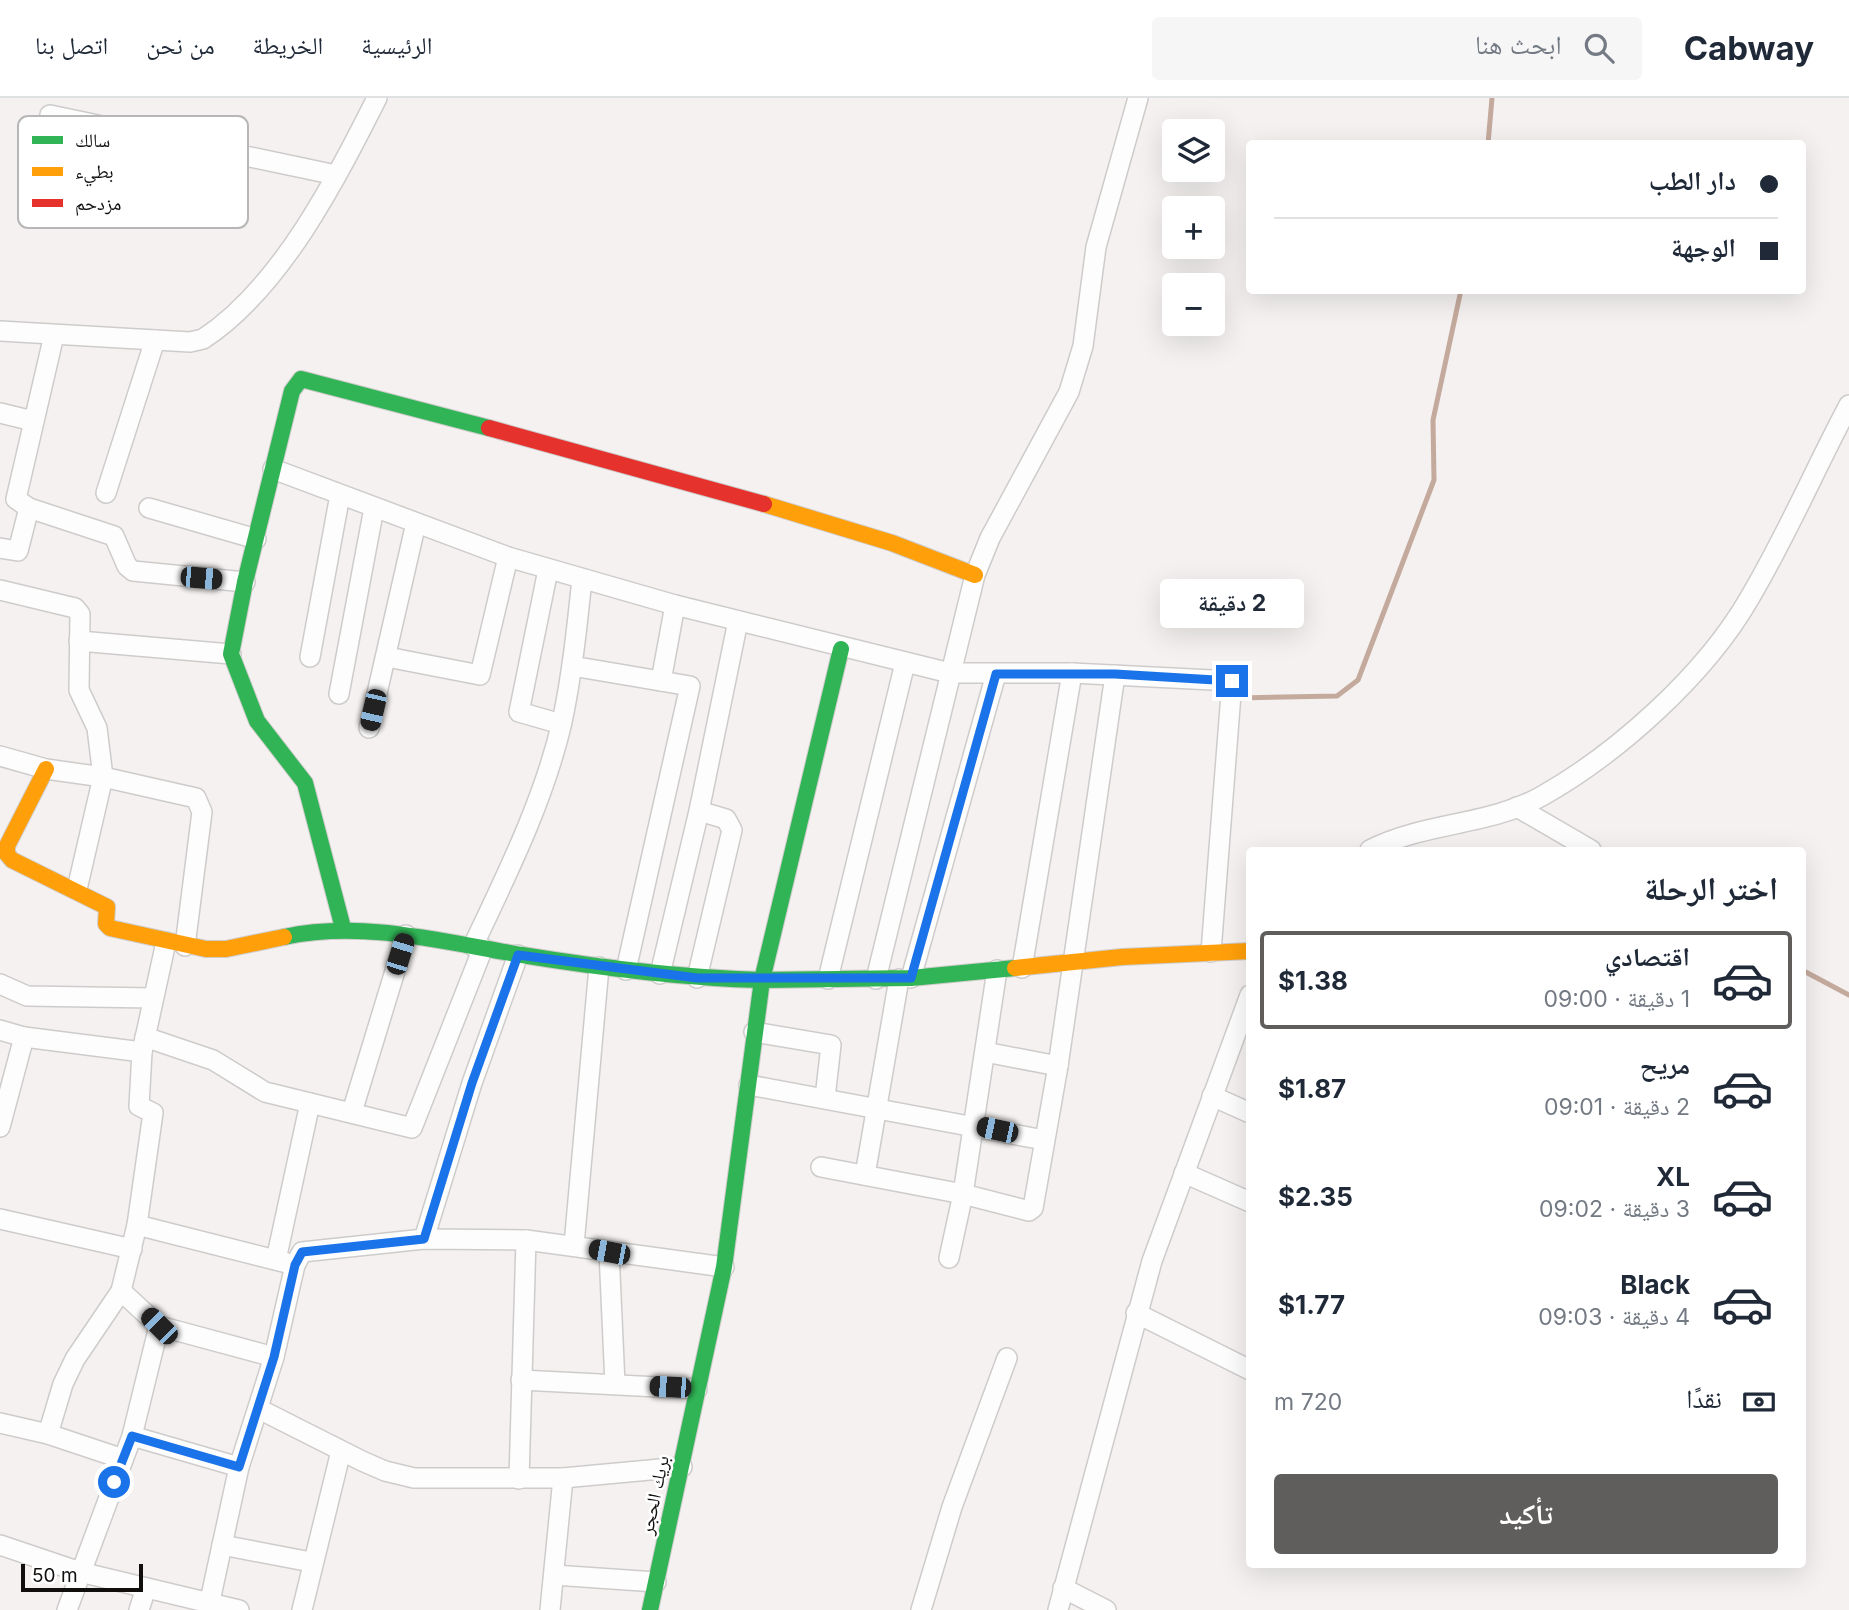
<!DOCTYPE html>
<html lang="ar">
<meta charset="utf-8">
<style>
:root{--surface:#fff;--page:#f6f6f7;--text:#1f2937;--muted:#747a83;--line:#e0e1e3;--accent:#605e5d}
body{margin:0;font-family:Inter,"Noto Naskh Arabic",sans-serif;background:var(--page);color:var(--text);direction:rtl;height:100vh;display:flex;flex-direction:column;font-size:26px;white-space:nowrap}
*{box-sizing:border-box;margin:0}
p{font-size:23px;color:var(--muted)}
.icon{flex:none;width:38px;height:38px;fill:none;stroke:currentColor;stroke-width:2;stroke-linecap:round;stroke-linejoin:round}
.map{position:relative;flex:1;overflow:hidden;direction:ltr}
.sheet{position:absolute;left:1246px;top:749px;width:560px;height:721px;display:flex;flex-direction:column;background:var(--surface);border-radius:7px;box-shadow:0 7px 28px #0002;direction:rtl}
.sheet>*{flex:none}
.guide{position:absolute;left:1246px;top:42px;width:560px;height:154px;border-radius:7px;box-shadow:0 7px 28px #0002;direction:rtl;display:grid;align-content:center;height:154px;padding:0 28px;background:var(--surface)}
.controls{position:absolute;left:1162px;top:21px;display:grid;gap:14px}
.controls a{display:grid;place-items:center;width:63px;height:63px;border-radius:7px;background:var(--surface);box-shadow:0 7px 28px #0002;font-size:35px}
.scale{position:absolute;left:21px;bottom:18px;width:122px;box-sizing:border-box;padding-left:7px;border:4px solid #110f0e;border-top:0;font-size:19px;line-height:24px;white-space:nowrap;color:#110f0e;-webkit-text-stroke:5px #fff;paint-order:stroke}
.end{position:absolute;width:32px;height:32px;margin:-16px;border:9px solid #1a73e8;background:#fff;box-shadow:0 0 0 4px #fff}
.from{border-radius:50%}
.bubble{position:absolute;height:49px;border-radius:7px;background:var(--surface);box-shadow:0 7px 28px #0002;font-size:23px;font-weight:700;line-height:49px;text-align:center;direction:rtl}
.car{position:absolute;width:21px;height:42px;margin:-21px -10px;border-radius:9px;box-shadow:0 0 5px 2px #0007;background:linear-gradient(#222 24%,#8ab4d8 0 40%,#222 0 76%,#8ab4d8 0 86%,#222 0)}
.guide b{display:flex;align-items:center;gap:24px;height:66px;font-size:26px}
.guide b+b{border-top:2px solid var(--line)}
.guide i{width:18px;height:18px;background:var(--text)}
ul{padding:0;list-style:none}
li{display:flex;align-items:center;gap:21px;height:98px;margin:0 14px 10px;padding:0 14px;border:4px solid transparent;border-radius:7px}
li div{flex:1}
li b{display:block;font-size:26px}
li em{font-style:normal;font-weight:700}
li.selected{border-color:var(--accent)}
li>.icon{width:63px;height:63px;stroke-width:1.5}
h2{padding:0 28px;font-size:32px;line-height:84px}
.pay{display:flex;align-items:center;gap:18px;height:77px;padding:0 28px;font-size:26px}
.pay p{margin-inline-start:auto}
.primary-button{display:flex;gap:14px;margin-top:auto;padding:14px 28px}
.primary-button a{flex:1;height:80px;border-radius:7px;background:var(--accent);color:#fff;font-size:28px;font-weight:700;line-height:80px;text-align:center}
header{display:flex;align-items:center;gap:42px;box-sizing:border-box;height:98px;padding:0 35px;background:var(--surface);border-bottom:2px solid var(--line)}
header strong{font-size:33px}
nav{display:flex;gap:38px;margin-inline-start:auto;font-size:24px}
.search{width:490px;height:63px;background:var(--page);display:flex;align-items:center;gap:18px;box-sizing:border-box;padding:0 24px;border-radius:7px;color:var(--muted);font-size:26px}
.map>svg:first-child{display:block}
</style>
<header>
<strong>Cabway</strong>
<div class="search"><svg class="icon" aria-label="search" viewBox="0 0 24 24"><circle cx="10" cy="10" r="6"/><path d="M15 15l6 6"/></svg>ابحث هنا</div>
<nav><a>الرئيسية</a><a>الخريطة</a><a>من نحن</a><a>اتصل بنا</a></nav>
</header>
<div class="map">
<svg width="1849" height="1512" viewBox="0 0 1849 1512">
<rect width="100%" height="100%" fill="#f4f1f0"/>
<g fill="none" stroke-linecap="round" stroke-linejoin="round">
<!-- stream -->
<g stroke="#c4aa9d" stroke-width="5">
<path d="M1488 46 1492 0"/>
<path d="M1239 600 1337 598 1358 582 1434 382 1433 322 1461 192"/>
<path d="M1802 872 1849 897"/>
</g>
<defs>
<g id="street">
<path d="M50 17 336 77"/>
<path d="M0 233 190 244 203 241C281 190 336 81 377 0"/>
<path d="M54 237 16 401 29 410 114 438 127 468 133 473 245 484"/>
<path d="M0 315 33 323"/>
<path d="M273 371 508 459 675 507 950 575H1072L1232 583 1211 854"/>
<path d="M106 395 155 242"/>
<path d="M149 410 256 441"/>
<path d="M0 450 18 453 29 410"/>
<path d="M548 472 519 614 561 626"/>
<path d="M0 492 75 510 80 516 79 592 97 630 103 679 77 791"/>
<path d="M79 543 231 556"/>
<path d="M310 559 340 397"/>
<path d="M387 559 480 577 508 459"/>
<path d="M572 568 690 588 626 872"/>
<path d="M661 583 675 507"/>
<path d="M339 596 374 410"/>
<path d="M369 630 416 425"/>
<path d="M0 658 46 671 103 679 196 700 202 714 185 848"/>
<path d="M1517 709 1591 752"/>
<path d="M1370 752C1424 724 1489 728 1542 698 1618 655 1705 577 1749 501 1786 439 1815 371 1849 307"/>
<path d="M473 848C507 776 544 702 562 624 572 577 577 529 582 481"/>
<path d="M1022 870 1072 575"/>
<path d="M660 876 699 713 738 523"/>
<path d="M697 880 732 732 726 721 699 713"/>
<path d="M911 880 996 576"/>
<path d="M828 881 905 565"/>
<path d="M876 881 975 477 990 440 1069 294 1083 248 1096 149 1138 0"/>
<path d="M0 886 27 898 152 900"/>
<path d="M0 932 24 939 142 954"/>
<path d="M754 934 831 947 825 1000"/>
<path d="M145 939 213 962 265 994 412 1030 483 850"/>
<path d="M985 954 1058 968"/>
<path d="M749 987 1044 1042"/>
<path d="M1212 998 1250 1015"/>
<path d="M352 1014 406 837"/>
<path d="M0 1029 24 939"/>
<path d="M821 1069 963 1096 1029 1113 1033 1110 1058 968 1115 577"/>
<path d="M1184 1075 1250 1104"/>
<path d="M865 1077 899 881"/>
<path d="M0 1121 132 1151"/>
<path d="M137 1127 295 1167"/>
<path d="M424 1141 472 985 518 857"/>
<path d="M574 1147 599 869"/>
<path d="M609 1154 615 1286"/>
<path d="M949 1160 963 1096 997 872"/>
<path d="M276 1162 310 1005"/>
<path d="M121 1193 159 1228 274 1259"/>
<path d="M1136 1215 1250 1272"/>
<path d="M521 1282 697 1291"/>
<path d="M259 1311 362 1363 385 1373 414 1380H563L682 1369"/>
<path d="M0 1325 48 1336"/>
<path d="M132 1338 239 1369"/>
<path d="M123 1361 48 1336 63 1286 75 1261 121 1193 137 1127 153 1015 139 1008 142 954 166 844"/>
<path d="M519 1381 526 1142"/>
<path d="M0 1447 80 1474 239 1512"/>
<path d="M222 1447 311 1464"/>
<path d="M554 1477 656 1484"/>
<path d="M1063 1490 1106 1512"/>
<path d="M67 1512 132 1338 159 1228"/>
<path d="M139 1512 146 1490"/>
<path d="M208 1512 239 1369 274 1259 295 1167 302 1154 424 1141 526 1142 724 1169"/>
<path d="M302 1512 341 1353"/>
<path d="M550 1512 563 1380"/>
<path d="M921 1512 952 1409 1007 1260"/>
<path d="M1058 1512 1152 1163 1250 897"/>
</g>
<g id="fast">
<path d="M343 830 305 685 257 623 231 556 245 484 292 293 301 281 489 330"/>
<path d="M284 839C364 822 443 844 522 857 602 870 681 880 762 882L841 551"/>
<path d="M650 1512 724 1169 762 882 911 880 1015 870"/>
</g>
<g id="slow">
<path d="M764 406 892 445 975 477"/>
<path d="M46 671 7 748V756L12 762 107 809 106 826 110 830 206 851H226L284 839"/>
<path d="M1015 870 1122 859 1250 853"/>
</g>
<path id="jam" d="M489 330 764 406"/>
</defs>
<!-- street casing -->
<use href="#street" stroke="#cecccb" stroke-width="22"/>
<!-- fast casing -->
<use href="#fast" stroke="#cecccb" stroke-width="18"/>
<!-- slow casing -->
<use href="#slow" stroke="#cecccb" stroke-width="18"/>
<!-- jam casing -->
<use href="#jam" stroke="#cecccb" stroke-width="18"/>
<!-- street -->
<use href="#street" stroke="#fdfdfd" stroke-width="19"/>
<!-- fast -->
<use href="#fast" stroke="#30b455" stroke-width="16"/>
<!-- slow -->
<use href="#slow" stroke="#ff9f0a" stroke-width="16"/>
<!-- jam -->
<use href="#jam" stroke="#e5322d" stroke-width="16"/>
</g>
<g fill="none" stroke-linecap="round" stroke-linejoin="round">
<!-- route -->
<path stroke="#1a73e8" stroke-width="9" d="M114 1384 132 1338 239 1369 274 1259 295 1167 302 1154 424 1141 472 985 518 857 697 880H911L996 576H1115L1232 583"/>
</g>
<g text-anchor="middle" stroke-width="5" stroke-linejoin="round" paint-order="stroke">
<!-- street labels -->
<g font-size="19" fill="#110f0e" stroke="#fff">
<text transform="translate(654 1397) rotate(-78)" y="7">بريك الحجر</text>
</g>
</g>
<!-- legend -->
<rect x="18" y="18" width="230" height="112" rx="10" fill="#fff" stroke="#b8b7b7" stroke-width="2"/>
<rect x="32" y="38" width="31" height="8" fill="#30b455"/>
<rect x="32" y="69" width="31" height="9" fill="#ff9f0a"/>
<rect x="32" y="101" width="31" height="8" fill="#e5322d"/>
<g font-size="19" fill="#110f0e">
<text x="75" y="49">سالك</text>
<text x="75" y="80">بطيء</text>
<text x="75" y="112">مزدحم</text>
</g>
</svg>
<div class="controls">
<a><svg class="icon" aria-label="layers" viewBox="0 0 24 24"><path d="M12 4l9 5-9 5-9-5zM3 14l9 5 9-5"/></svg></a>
<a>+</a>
<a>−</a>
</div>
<div class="scale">50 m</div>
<i class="end from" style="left:114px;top:1384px"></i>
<i class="end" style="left:1232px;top:583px"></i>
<div class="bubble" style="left:1160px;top:481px;width:144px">2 دقيقة</div>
<i class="car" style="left:201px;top:480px;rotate:95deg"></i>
<i class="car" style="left:373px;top:612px;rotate:193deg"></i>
<i class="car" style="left:400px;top:856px;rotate:17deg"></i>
<i class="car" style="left:997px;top:1032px;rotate:282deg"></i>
<i class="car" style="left:609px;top:1154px;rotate:281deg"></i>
<i class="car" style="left:159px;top:1228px;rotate:315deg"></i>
<i class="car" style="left:670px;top:1289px;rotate:273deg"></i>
<div class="guide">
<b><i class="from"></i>دار الطب</b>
<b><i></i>الوجهة</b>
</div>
<section class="sheet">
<h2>اختر الرحلة</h2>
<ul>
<li class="selected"><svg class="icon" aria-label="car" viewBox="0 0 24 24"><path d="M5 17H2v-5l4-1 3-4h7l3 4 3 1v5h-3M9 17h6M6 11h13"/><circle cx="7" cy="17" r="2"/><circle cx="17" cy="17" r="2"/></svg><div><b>اقتصادي</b><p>1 دقيقة · 09:00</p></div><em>$1.38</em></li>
<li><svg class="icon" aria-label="car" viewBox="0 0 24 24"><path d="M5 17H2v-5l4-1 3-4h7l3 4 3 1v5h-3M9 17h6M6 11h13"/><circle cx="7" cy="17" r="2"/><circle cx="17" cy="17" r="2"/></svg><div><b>مريح</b><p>2 دقيقة · 09:01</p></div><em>$1.87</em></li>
<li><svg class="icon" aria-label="car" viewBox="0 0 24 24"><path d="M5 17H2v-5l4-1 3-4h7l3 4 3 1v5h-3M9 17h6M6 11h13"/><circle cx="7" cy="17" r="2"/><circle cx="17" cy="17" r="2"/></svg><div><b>XL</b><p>3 دقيقة · 09:02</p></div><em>$2.35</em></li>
<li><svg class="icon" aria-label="car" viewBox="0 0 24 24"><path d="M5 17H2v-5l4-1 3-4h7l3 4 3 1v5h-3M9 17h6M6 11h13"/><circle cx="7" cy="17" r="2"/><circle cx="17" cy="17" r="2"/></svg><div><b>Black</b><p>4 دقيقة · 09:03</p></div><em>$1.77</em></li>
</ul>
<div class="pay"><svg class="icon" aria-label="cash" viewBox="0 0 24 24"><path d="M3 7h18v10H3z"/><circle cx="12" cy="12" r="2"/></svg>نقدًا<p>720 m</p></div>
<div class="primary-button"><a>تأكيد</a></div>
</section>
</div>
